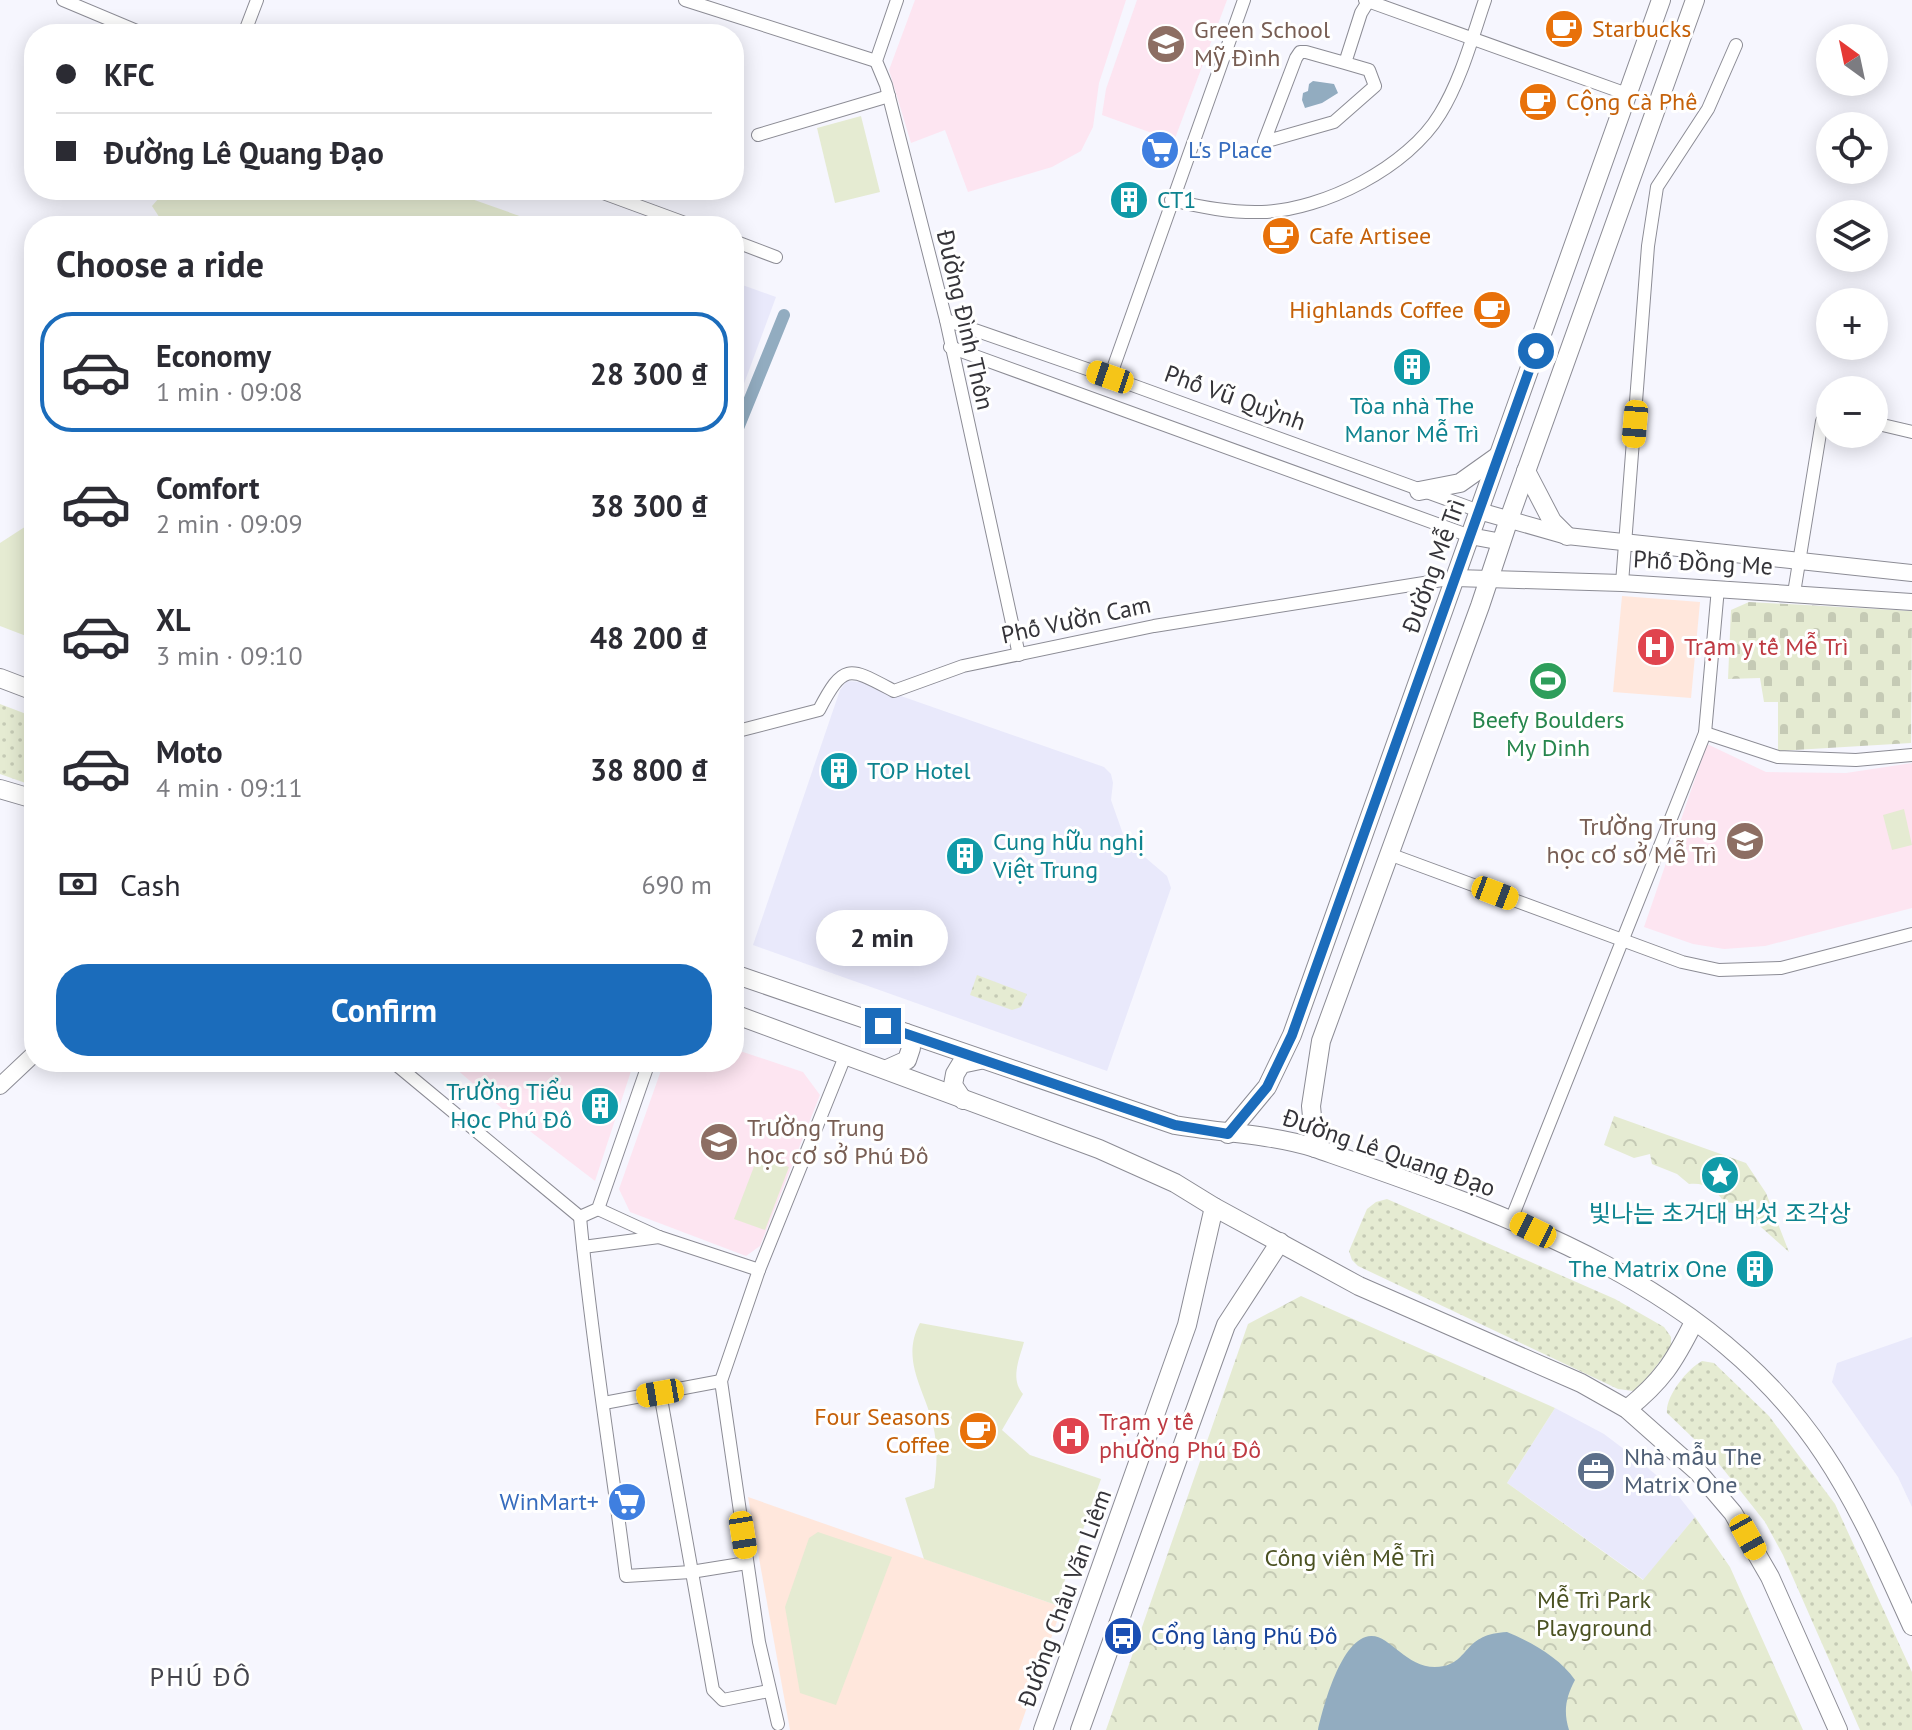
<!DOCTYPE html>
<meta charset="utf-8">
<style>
:root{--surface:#fff;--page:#f7f7f7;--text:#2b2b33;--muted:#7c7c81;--line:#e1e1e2;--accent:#1b6cbb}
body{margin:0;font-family:"PT Sans","Noto Sans KR",sans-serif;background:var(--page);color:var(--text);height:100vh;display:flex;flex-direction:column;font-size:30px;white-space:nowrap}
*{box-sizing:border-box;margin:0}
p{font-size:26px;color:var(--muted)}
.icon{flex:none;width:44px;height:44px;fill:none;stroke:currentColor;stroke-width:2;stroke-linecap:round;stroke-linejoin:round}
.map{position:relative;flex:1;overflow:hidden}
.details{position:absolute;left:24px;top:216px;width:720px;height:856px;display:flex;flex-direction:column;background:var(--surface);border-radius:32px;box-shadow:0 4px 20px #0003}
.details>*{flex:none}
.top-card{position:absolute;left:24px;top:24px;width:720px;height:176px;border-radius:32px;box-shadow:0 4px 20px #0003;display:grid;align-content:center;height:176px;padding:0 32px;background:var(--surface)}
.needle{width:52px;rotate:327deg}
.controls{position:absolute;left:1816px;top:24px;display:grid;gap:16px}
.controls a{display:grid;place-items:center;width:72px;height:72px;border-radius:50%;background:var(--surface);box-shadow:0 4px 20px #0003;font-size:40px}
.end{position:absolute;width:36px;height:36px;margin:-18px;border:10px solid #1b6cbb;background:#fff;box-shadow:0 0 0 4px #fff}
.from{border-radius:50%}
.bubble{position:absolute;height:56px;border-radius:28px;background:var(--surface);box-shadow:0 4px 20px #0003;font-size:26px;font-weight:700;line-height:56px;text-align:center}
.car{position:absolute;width:24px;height:48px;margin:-24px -12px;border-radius:10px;box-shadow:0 0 6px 2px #0007;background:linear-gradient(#f5c518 24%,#345 0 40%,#f5c518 0 76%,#345 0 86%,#f5c518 0)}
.top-card b{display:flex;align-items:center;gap:28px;height:76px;font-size:30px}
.top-card b+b{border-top:2px solid var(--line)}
.top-card i{width:20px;height:20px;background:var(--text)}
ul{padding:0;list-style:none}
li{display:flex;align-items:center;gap:24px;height:120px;margin:0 16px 12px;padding:0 16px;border:4px solid transparent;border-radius:32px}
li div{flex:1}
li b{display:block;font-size:30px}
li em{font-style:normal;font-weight:700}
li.current{border-color:var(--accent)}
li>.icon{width:72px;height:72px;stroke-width:1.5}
h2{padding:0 32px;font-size:36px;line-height:96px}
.pay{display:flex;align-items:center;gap:20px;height:88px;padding:0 32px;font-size:30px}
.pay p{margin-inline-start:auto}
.cta{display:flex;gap:16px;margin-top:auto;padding:16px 32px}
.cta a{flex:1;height:92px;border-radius:32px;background:var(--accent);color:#fff;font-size:32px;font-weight:700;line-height:92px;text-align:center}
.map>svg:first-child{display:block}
</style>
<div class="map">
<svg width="1912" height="1730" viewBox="0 0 1912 1730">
<defs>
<pattern id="grass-dots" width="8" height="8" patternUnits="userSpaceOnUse" patternTransform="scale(2)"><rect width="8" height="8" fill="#e5ebd2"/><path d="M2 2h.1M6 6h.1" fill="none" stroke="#c5cab5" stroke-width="1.8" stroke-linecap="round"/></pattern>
<pattern id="forest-crowns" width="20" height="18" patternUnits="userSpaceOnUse" patternTransform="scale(2)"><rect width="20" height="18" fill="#e5ebd2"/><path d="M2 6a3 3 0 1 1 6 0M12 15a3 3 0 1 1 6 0" fill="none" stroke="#c5cab5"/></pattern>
<pattern id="cemetery-stones" width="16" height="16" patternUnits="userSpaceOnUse" patternTransform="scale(2)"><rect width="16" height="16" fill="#e5ebd2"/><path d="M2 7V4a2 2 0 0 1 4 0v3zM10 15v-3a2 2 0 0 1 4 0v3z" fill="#c5cab5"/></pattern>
</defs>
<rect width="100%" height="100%" fill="#f6f6fe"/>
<!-- built -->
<g fill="#e9e9fb">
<path d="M734 282 776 297 734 411Z"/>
<path d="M847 681 861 682 1104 767 1111 774 1113 783 1111 800 1123 834 1133 847 1167 876 1171 888 1107 1071 753 945 840 690Z"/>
<path d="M1912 1337V1507L1898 1477 1832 1382 1837 1363Z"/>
<path d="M1555 1408 1604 1434 1637 1459 1673 1489 1695 1517 1644 1580 1507 1483Z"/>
</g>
<!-- education -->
<g fill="#fde5f1">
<path d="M915 0H1126L1099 83 1093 127 1081 151 1052 167 968 192 945 130 911 143 889 70Z"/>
<path d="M1137 0H1227L1174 141 1102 115 1106 89Z"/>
<path d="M1707 744 1766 772 1846 773 1912 763V908L1765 946 1724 949 1693 944 1644 927Z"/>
<path d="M734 1049 803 1072 820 1095 760 1246 746 1256 630 1212 619 1189 664 1062H734Z"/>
<path d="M448 1062H634L595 1181 518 1122Z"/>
</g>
<!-- medical -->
<g fill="#ffe7dc">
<path d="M1622 596 1700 602 1691 698 1613 692Z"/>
<path d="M748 1497 1062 1607 1019 1730H790Z"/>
</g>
<!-- grass -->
<g fill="url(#grass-dots)">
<path d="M0 704 34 717V786L0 774Z"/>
<path d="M822 920 871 937 863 957 822 941 818 934Z"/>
<path d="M977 975 1027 994 1021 1007 1012 1010 970 995Z"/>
<path d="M1387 1199 1615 1299 1664 1327 1671 1337V1346L1644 1383 1633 1391 1618 1389 1358 1266 1352 1260 1349 1251 1367 1209 1376 1202Z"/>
<path d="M1702 1361 1714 1363 1769 1416 1835 1504 1912 1672V1730H1860L1783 1555 1765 1522 1716 1460 1667 1413C1665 1397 1687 1369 1702 1361Z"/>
</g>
<!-- forest -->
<g fill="url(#forest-crowns)">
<path d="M1614 1116 1746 1163 1766 1193 1789 1252 1734 1203 1724 1202C1716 1189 1704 1182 1689 1184L1677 1174 1652 1164 1650 1154 1634 1158 1604 1145Z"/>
<path d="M1301 1296 1555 1408 1507 1483 1643 1580 1695 1517 1730 1567 1803 1730H1106L1248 1324Z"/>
</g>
<!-- cemetery -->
<path fill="url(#cemetery-stones)" d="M1749 602 1912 611 1911 743 1778 751V702H1764L1760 678 1728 679 1731 610Z"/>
<!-- garden -->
<g fill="#e5ebd2">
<path d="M861 116 880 192 835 203 817 128Z"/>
<path d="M166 190H446L548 226H165L152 206Z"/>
<path d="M34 521V639L0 626V543Z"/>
<path d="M1904 809 1912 845 1892 850 1883 815Z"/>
<path d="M758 1156 789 1167 765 1230 734 1219Z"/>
<path d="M920 1323 1024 1342C1019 1360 1010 1379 1023 1394L1002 1430 1030 1455 1101 1479 1056 1605 924 1559 905 1498 934 1488C937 1467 938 1446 933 1425 925 1390 900 1360 920 1323Z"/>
<path d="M818 1532 892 1557 836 1705 800 1693 785 1607 809 1538Z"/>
</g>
<!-- water -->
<g fill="#92acc0">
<path d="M1313 81 1334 84 1338 93 1322 103 1305 108 1302 100 1303 93 1308 91 1309 84Z"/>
<path d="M1507 1632C1531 1642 1560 1658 1575 1680 1566 1697 1563 1711 1569 1730H1318C1323 1708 1341 1637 1371 1636 1391 1635 1410 1674 1444 1666 1470 1660 1464 1634 1507 1632Z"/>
</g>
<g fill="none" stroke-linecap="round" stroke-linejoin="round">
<!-- canal -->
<path stroke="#92acc0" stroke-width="12" d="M734 438 784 315"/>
<defs>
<g id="minor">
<path d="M63 0 144 34"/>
<path d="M685 0 876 61"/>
<path d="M897 0 876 61 886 85 946 320 1019 655"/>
<path d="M1365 0 1627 94"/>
<path d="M244 34 257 0"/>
<path d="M1345 63 1369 70 1375 86 1334 122 1264 142 1296 58 1300 52H1306L1345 63 1361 13 1369 0"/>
<path d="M758 135 889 96"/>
<path d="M595 190 693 226"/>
<path d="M1171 200C1201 207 1231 213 1262 212 1324 210 1408 167 1440 114 1461 80 1472 38 1485 0"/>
<path d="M734 241 776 257"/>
<path d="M946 320 1110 377 1479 511"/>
<path d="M950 347 1470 536"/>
<path d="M1110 377 1244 0"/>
<path d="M1874 423 1912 432"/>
<path d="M1622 583 1648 246 1657 187 1708 109 1736 45"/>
<path d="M1794 593 1822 421 1830 416"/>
<path d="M734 732 819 710C844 662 849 667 894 691L963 666 1154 626 1455 578"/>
<path d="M1705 733 1778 757 1856 760 1912 755"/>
<path d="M1389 854 1682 962 1719 970 1781 968 1912 934"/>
<path d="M393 1062 580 1217"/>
<path d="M598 1209 659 1237 759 1270"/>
<path d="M580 1217C591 1337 611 1456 626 1576L691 1572 747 1563"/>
<path d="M580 1217 598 1209 649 1062"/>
<path d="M1511 1220 1705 733 1718 588"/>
<path d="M583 1247 659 1237"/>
<path d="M660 1393 713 1690 723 1700 769 1691"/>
<path d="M604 1403 721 1381"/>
<path d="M778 1724 759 1642 721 1381 759 1270 846 1054"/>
</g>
<g id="tertiary">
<path d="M1479 511 1567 536 1912 573"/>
<path d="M1470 536 1502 542"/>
<path d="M1455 578 1622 583 1912 602"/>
<path d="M0 1086 34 1054"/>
</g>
<g id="secondary">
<path d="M1526 471 1552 521 1567 536"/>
<path d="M1419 491 1460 483 1498 456"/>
<path d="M0 678 34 691"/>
<path d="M0 789 34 799"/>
<path d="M734 974 1175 1125C1222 1133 1270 1134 1315 1148 1502 1213 1710 1281 1824 1454 1860 1508 1885 1567 1912 1626"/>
<path d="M734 1014 1099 1149 1175 1183 1214 1207 1359 1286 1581 1383 1627 1409 1698 1472 1733 1513 1770 1577 1838 1730"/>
<path d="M887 1069 907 1060 911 1048 906 1033"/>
<path d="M963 1100 953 1085 955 1074 961 1064 980 1060"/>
<path d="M1228 1134 1267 1087 1292 1035 1661 0"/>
<path d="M1315 1148 1311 1106 1321 1041 1480 606 1509 519 1695 0"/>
<path d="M1627 1409C1662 1381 1674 1362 1694 1322"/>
<path d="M1043 1730 1187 1325 1214 1207"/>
<path d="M1080 1730 1226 1325 1280 1242"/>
</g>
</defs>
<!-- minor casing -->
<use href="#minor" stroke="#8c8c95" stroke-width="14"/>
<!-- tertiary casing -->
<use href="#tertiary" stroke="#8c8c95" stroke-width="18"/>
<!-- secondary casing -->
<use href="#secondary" stroke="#8c8c95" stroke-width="20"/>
<!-- minor -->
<use href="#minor" stroke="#fff" stroke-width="12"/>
<!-- tertiary -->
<use href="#tertiary" stroke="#fff" stroke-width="16"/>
<!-- secondary -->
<use href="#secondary" stroke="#fff" stroke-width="18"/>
</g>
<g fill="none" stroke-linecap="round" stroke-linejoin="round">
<!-- route -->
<path stroke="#1b6cbb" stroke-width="10" d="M883 1026 1175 1125 1228 1134 1267 1087 1292 1035 1536 351"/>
</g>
<!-- icons -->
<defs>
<symbol id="cafe-disc" viewBox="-11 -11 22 22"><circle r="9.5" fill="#e8710a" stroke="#fff"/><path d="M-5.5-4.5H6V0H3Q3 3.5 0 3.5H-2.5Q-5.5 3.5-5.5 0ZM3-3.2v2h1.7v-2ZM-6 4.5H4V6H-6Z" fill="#fff"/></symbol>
<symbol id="school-disc" viewBox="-11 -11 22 22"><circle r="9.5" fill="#8d6e63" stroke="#fff"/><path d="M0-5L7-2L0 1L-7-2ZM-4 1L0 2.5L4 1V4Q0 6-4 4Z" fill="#fff"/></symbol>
<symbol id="supermarket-disc" viewBox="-11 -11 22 22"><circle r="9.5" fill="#3f7fe0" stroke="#fff"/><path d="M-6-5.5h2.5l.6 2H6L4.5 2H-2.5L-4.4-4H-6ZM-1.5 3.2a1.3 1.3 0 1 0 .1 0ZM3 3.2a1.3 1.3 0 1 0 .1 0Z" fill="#fff"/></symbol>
<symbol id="building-disc" viewBox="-11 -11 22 22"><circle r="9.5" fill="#0f9aa8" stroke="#fff"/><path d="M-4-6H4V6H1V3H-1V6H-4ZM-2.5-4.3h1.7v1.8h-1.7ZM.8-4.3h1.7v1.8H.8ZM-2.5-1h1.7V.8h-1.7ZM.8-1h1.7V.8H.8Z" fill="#fff"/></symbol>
<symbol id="hospital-disc" viewBox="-11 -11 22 22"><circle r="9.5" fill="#e0444e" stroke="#fff"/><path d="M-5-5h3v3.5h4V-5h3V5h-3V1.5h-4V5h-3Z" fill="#fff"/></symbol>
<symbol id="stadium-disc" viewBox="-11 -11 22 22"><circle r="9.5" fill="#2e9e5b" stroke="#fff"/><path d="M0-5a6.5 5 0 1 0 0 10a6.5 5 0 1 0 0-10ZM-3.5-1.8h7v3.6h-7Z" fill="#fff"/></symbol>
<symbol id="sight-disc" viewBox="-11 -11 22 22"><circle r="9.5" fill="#0f9aa8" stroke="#fff"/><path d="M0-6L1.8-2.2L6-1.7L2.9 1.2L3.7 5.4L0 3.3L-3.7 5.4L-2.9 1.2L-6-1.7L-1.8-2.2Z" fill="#fff"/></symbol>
<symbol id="office-disc" viewBox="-11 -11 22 22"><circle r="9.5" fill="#5c6f8a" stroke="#fff"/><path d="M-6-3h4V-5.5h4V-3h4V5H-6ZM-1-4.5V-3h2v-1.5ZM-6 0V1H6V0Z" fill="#fff"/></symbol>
<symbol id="bus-disc" viewBox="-11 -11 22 22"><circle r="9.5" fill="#1a4fb4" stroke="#fff"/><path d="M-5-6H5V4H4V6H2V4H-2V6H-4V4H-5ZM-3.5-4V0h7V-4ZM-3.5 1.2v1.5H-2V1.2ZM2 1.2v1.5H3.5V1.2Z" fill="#fff"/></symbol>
</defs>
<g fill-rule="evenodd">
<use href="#cafe-disc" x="1542" y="7" width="44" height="44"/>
<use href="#school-disc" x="1144" y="22" width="44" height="44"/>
<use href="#cafe-disc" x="1516" y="80" width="44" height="44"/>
<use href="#supermarket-disc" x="1138" y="128" width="44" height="44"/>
<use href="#building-disc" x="1107" y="178" width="44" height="44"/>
<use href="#cafe-disc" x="1259" y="214" width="44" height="44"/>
<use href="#cafe-disc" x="1470" y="288" width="44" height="44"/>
<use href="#building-disc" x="1390" y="345" width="44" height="44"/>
<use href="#hospital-disc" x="1634" y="625" width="44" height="44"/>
<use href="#stadium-disc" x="1526" y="659" width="44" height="44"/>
<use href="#building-disc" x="817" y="749" width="44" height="44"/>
<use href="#school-disc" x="1723" y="819" width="44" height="44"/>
<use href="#building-disc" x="943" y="834" width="44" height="44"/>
<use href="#building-disc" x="578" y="1084" width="44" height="44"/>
<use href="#school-disc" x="697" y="1120" width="44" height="44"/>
<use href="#sight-disc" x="1698" y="1153" width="44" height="44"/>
<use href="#building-disc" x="1733" y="1247" width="44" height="44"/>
<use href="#cafe-disc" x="956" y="1409" width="44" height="44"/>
<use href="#hospital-disc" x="1049" y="1414" width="44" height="44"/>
<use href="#office-disc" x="1574" y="1449" width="44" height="44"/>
<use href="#supermarket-disc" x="605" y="1480" width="44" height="44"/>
<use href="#bus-disc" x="1101" y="1614" width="44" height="44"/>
</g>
<g text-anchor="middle" stroke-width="6" stroke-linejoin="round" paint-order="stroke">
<!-- food labels -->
<g font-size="24" fill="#c56008" stroke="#fff" text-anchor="start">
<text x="1592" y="37">Starbucks</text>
<text x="1566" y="110">Cộng Cà Phê</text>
<text x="1309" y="244">Cafe Artisee</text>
<text x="1464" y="318" text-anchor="end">Highlands Coffee</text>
<text x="950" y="1425" text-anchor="end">Four Seasons<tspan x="950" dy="28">Coffee</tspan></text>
</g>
<!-- education labels -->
<g font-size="24" fill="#785e54" stroke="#fff" text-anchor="start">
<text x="1194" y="38">Green School<tspan x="1194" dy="28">Mỹ Đình</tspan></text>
<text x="1717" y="835" text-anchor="end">Trường Trung<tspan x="1717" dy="28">học cơ sở Mễ Trì</tspan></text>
<text x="747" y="1136">Trường Trung<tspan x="747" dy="28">học cơ sở Phú Đô</tspan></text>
</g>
<!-- shop labels -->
<g font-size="24" fill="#366cbe" stroke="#fff" text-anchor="start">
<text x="1188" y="158">L's Place</text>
<text x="599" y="1510" text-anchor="end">WinMart+</text>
</g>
<!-- culture labels -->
<g font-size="24" fill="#0d838f" stroke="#fff" text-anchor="start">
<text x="1157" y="208">CT1</text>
<text x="1412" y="414" text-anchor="middle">Tòa nhà The<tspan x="1412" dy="28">Manor Mễ Trì</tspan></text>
<text x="867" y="779">TOP Hotel</text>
<text x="993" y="850">Cung hữu nghị<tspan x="993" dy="28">Việt Trung</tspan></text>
<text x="572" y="1100" text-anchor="end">Trường Tiểu<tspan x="572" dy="28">Học Phú Đô</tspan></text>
<text x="1720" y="1222" text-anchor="middle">빛나는 초거대 버섯 조각상</text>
<text x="1727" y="1277" text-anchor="end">The Matrix One</text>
</g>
<!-- street labels -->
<g font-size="24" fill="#353439" stroke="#fff">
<text transform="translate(965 320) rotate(77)" y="8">Đường Đình Thôn</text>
<text transform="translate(1235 398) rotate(20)" y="8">Phố Vũ Quỳnh</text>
<text transform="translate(1703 563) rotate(3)" y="8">Phố Đồng Me</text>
<text transform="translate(1434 566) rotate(-70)" y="8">Đường Mễ Trì</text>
<text transform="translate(1076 620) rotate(-12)" y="8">Phố Vườn Cam</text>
<text transform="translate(1389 1153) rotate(19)" y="8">Đường Lê Quang Đạo</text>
<text transform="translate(1065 1598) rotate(-70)" y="8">Đường Châu Văn Liêm</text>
</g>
<!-- health labels -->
<g font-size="24" fill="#be3a42" stroke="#fff" text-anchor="start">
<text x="1684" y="655">Trạm y tế Mễ Trì</text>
<text x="1099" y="1430">Trạm y tế<tspan x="1099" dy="28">phường Phú Đô</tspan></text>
</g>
<!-- leisure labels -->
<g font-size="24" fill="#27864d" stroke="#fff">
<text x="1548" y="728">Beefy Boulders<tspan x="1548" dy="28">My Dinh</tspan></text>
</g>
<!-- service labels -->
<g font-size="24" fill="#4e5e75" stroke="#fff" text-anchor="start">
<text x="1624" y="1465">Nhà mẫu The<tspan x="1624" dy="28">Matrix One</tspan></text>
</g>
<!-- park labels -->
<g font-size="24" fill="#4b5222" stroke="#fff">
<text x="1350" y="1566">Công viên Mễ Trì</text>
<text x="1594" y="1608">Mễ Trì Park<tspan x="1594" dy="28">Playground</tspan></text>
</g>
<!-- transit labels -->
<g font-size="24" fill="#164399" stroke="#fff" text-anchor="start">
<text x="1151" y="1644">Cổng làng Phú Đô</text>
</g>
<!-- neighbourhood labels -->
<g font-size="26" letter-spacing="2" fill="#44444c" stroke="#fff">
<text x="201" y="1686">PHÚ ĐÔ</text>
</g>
</g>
</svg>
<div class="controls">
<a><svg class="needle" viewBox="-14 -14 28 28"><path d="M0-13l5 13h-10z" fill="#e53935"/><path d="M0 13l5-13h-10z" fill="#7c7c81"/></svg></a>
<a><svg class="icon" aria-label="locate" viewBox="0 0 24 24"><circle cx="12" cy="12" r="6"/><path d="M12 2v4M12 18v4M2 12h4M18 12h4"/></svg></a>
<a><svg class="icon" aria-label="layers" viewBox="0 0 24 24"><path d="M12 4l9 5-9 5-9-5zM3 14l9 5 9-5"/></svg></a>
<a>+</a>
<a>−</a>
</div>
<i class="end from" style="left:1536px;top:351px"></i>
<i class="end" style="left:883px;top:1026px"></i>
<div class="bubble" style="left:816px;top:910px;width:132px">2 min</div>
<i class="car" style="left:1110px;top:377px;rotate:289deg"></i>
<i class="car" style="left:1635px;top:424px;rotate:185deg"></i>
<i class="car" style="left:1495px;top:893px;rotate:111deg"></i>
<i class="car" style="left:1533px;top:1230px;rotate:296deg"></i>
<i class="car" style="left:660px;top:1393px;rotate:260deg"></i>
<i class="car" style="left:743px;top:1535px;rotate:171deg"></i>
<i class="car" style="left:1748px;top:1537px;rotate:151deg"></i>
<div class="top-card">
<b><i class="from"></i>KFC</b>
<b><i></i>Đường Lê Quang Đạo</b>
</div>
<section class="details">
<h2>Choose a ride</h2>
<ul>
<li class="current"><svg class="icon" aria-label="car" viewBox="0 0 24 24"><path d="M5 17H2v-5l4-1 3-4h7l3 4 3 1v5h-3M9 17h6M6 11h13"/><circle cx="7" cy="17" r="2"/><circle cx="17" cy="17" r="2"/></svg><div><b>Economy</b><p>1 min · 09:08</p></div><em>28 300 ₫</em></li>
<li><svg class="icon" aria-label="car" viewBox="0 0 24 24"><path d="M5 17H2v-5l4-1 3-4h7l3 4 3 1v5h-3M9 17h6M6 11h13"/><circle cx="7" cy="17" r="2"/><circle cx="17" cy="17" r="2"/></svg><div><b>Comfort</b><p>2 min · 09:09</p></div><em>38 300 ₫</em></li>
<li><svg class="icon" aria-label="car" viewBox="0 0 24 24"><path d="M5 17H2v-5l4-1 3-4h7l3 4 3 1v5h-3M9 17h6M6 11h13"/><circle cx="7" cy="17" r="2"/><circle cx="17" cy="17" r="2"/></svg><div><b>XL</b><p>3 min · 09:10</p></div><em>48 200 ₫</em></li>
<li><svg class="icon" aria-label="car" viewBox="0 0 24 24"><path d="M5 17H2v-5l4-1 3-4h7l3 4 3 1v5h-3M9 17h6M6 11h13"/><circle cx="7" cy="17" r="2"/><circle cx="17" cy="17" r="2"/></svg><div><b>Moto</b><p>4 min · 09:11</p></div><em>38 800 ₫</em></li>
</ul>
<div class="pay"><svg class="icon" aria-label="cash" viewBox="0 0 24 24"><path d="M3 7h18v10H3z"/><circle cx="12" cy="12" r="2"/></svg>Cash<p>690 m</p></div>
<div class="cta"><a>Confirm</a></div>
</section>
</div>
